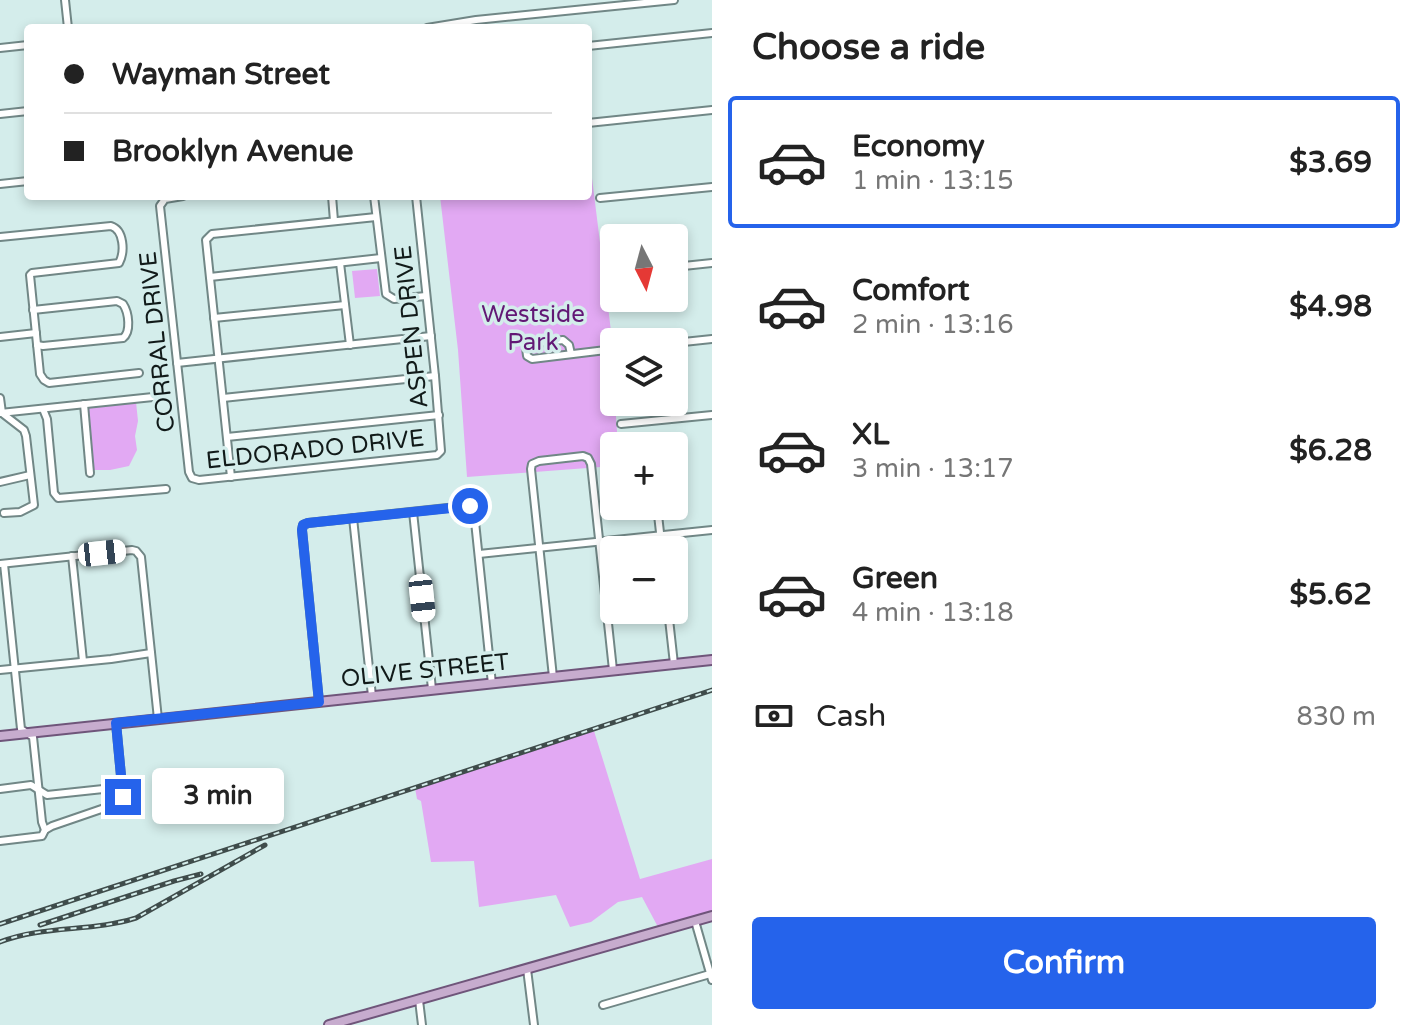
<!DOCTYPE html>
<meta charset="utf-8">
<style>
:root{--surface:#fff;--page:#f2f2f2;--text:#222;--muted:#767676;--line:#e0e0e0;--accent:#2563eb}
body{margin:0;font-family:"Varela Round",sans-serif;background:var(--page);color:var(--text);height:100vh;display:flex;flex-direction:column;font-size:30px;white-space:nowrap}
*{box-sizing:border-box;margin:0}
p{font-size:26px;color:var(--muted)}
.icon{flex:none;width:44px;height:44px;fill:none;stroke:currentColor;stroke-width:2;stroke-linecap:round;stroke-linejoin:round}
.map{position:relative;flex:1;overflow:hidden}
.details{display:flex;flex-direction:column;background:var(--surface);width:704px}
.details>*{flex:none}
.banner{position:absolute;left:24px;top:24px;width:568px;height:176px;border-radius:8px;box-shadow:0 4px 12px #0003;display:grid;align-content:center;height:176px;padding:0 40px;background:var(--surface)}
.needle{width:52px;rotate:174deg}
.fabs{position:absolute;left:600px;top:224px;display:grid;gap:16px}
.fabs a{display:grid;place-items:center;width:88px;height:88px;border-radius:8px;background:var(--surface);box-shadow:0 4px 12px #0003;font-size:40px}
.end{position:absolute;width:36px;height:36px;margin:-18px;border:10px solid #2563eb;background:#fff;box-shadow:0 0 0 4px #fff}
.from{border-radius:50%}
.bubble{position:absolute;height:56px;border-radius:8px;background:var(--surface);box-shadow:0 4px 12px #0003;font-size:26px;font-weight:800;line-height:56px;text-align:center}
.car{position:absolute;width:24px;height:48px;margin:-24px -12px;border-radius:10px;box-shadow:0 0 6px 2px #0007;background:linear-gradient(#fff 24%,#345 0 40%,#fff 0 76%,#345 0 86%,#fff 0)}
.banner b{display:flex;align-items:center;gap:28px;height:76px;font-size:30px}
.banner b+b{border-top:2px solid var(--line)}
.banner i{width:20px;height:20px;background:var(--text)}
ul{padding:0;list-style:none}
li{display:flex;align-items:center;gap:24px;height:132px;margin:0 16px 12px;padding:0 24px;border:4px solid transparent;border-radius:8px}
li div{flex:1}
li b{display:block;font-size:30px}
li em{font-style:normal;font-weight:800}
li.active{border-color:var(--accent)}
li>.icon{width:72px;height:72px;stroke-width:1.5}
h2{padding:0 40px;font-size:36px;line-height:96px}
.pay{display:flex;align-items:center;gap:20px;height:88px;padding:0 40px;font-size:30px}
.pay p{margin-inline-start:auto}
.button{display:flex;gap:16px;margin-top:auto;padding:16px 40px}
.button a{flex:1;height:92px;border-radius:8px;background:var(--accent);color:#fff;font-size:32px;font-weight:800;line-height:92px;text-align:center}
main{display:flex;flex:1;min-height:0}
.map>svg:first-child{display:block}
</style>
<main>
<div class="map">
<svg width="712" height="1025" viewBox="0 0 712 1025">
<rect width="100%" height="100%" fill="#d4edeb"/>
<!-- green -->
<g fill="#e2a9f3">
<path d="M588 146 611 331 614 402H615L618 446H614V466L467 477 458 350 440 196H588Z"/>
<path d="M377 269 380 296 355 298 352 271Z"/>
<path d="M136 402 138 421 135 436 137 450 129 466 110 470H93L86 407Z"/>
<path d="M594 731 640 879 712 859V912L658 927 642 897 618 902 591 922 570 927 556 895 479 907 474 861 431 862 421 801 417 799 415 788Z"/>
</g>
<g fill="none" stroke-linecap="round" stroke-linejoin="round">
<defs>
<g id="minor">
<path d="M65 0 68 28"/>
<path d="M427 28 476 20 674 0"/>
<path d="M588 46 712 33"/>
<path d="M0 48 28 45"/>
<path d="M0 114 28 111"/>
<path d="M588 123 712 110"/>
<path d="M0 184 28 181"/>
<path d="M183 196 165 199 160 206 189 472 192 478 199 480 437 455 441 451 435 376 416 196"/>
<path d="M332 196 334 221"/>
<path d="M374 196 386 294 394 299 426 296"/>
<path d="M600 198 712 187"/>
<path d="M0 237 111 226C124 230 125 252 119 263L32 273 30 275 40 374 44 380 49 383 139 373"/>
<path d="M340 263 350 345"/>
<path d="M674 267 712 263"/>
<path d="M609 273H614"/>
<path d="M210 277 381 258"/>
<path d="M33 310 117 301 123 304C129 313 131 332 123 338L43 346 37 345"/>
<path d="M214 318 345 305"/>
<path d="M0 337 36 333"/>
<path d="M674 343 712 339"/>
<path d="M571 354 569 345 563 340 528 344 526 348 527 356 532 359 614 349"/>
<path d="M177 363 431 336"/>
<path d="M0 398 2 413 24 430 26 436 34 505 20 512 4 513"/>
<path d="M223 398 435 376"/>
<path d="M84 404 90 473"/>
<path d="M43 409 47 419 54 493 58 498 166 489"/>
<path d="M0 413 153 397"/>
<path d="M621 424 712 415"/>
<path d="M227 437 439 415"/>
<path d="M231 477 206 240 212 234 376 217"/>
<path d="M0 482 30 475"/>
<path d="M657 506 662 550"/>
<path d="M413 512 432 689"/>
<path d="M353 518 372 696"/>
<path d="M479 554 712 530"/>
<path d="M72 556 83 661"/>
<path d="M0 564 132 550 136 551 141 557 158 719"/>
<path d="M4 564 21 729 33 737 42 822 45 830"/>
<path d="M668 610 674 664"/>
<path d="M0 670 111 659 151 653"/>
<path d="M553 677 531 469 532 464 539 461 583 456 588 458 591 464 613 670"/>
<path d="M319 702 302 530 303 525 308 523 466 506H470L474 512 492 684"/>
<path d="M0 789 31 785 47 795 122 787"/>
<path d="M0 841 42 836 45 830 52 826 119 803 123 797 116 723"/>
<path d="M695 921 712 980"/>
<path d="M527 969 534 1025"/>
<path d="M419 1000 422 1025"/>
<path d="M603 1005 710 974"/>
</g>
<g id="major">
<path d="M0 736 712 660"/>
<path d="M329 1025 712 916"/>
</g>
</defs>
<!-- minor casing -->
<use href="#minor" stroke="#718786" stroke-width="10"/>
<!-- major casing -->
<use href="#major" stroke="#6f557a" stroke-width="12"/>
<!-- minor -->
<use href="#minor" stroke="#fff" stroke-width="6"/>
<!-- major -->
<use href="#major" stroke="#c7acce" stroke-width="8"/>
<defs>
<g id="rail">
<path d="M0 924 712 690"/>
<path d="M40 925 174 881 201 874"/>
<path d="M0 942C43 925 92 932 136 918L265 845"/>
</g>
</defs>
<!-- rail casing -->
<use href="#rail" stroke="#3f4c4b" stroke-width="5"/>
<!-- rail -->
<use href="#rail" stroke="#d4edeb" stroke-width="2" stroke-dasharray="6" stroke-linecap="butt"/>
</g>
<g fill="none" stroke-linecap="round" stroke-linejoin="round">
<!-- route -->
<path stroke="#2563eb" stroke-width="10" d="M123 797 116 723 319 702 302 530 303 525 308 523 470 506"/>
</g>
<g text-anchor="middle" stroke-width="7" stroke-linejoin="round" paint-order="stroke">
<!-- park labels -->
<g font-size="24" fill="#621875" stroke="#d4edeb">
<text x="533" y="322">Westside<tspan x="533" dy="28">Park</tspan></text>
</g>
<!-- street labels -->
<g font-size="24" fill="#111a19" stroke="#d4edeb">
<text transform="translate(411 327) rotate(-96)" y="8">ASPEN DRIVE</text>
<text transform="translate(157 342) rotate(-96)" y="8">CORRAL DRIVE</text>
<text transform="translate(315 449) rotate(-6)" y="8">ELDORADO DRIVE</text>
<text transform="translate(425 670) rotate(-6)" y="8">OLIVE STREET</text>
</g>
</g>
</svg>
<div class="fabs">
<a><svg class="needle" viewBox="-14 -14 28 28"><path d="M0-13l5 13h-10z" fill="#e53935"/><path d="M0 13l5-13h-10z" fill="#767676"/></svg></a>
<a><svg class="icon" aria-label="layers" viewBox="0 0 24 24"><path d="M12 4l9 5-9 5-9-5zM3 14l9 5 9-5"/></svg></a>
<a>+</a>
<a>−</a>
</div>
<i class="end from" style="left:470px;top:506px"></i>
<i class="end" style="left:123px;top:797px"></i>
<div class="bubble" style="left:152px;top:768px;width:132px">3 min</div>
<i class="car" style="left:102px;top:553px;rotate:84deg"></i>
<i class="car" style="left:422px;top:598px;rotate:174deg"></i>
<div class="banner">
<b><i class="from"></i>Wayman Street</b>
<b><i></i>Brooklyn Avenue</b>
</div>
</div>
<section class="details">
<h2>Choose a ride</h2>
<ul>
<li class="active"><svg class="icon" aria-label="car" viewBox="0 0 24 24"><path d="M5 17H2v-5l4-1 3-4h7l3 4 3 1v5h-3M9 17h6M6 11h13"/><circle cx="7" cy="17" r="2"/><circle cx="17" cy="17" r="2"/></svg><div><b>Economy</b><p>1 min · 13:15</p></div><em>$3.69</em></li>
<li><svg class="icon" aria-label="car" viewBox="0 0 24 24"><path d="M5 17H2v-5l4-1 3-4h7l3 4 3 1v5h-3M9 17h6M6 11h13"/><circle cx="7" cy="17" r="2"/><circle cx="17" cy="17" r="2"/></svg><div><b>Comfort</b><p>2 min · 13:16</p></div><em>$4.98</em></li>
<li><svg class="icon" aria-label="car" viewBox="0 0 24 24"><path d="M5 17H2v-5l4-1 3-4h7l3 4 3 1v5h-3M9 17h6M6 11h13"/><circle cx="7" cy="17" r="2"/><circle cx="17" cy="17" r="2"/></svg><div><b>XL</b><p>3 min · 13:17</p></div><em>$6.28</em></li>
<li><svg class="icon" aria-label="car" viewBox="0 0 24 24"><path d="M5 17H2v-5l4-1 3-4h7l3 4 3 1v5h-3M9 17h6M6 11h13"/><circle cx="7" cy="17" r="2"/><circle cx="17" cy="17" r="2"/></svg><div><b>Green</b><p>4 min · 13:18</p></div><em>$5.62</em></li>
</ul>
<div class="pay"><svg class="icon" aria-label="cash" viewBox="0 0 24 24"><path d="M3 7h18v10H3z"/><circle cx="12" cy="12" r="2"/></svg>Cash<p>830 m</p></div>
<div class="button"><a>Confirm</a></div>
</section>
</main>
